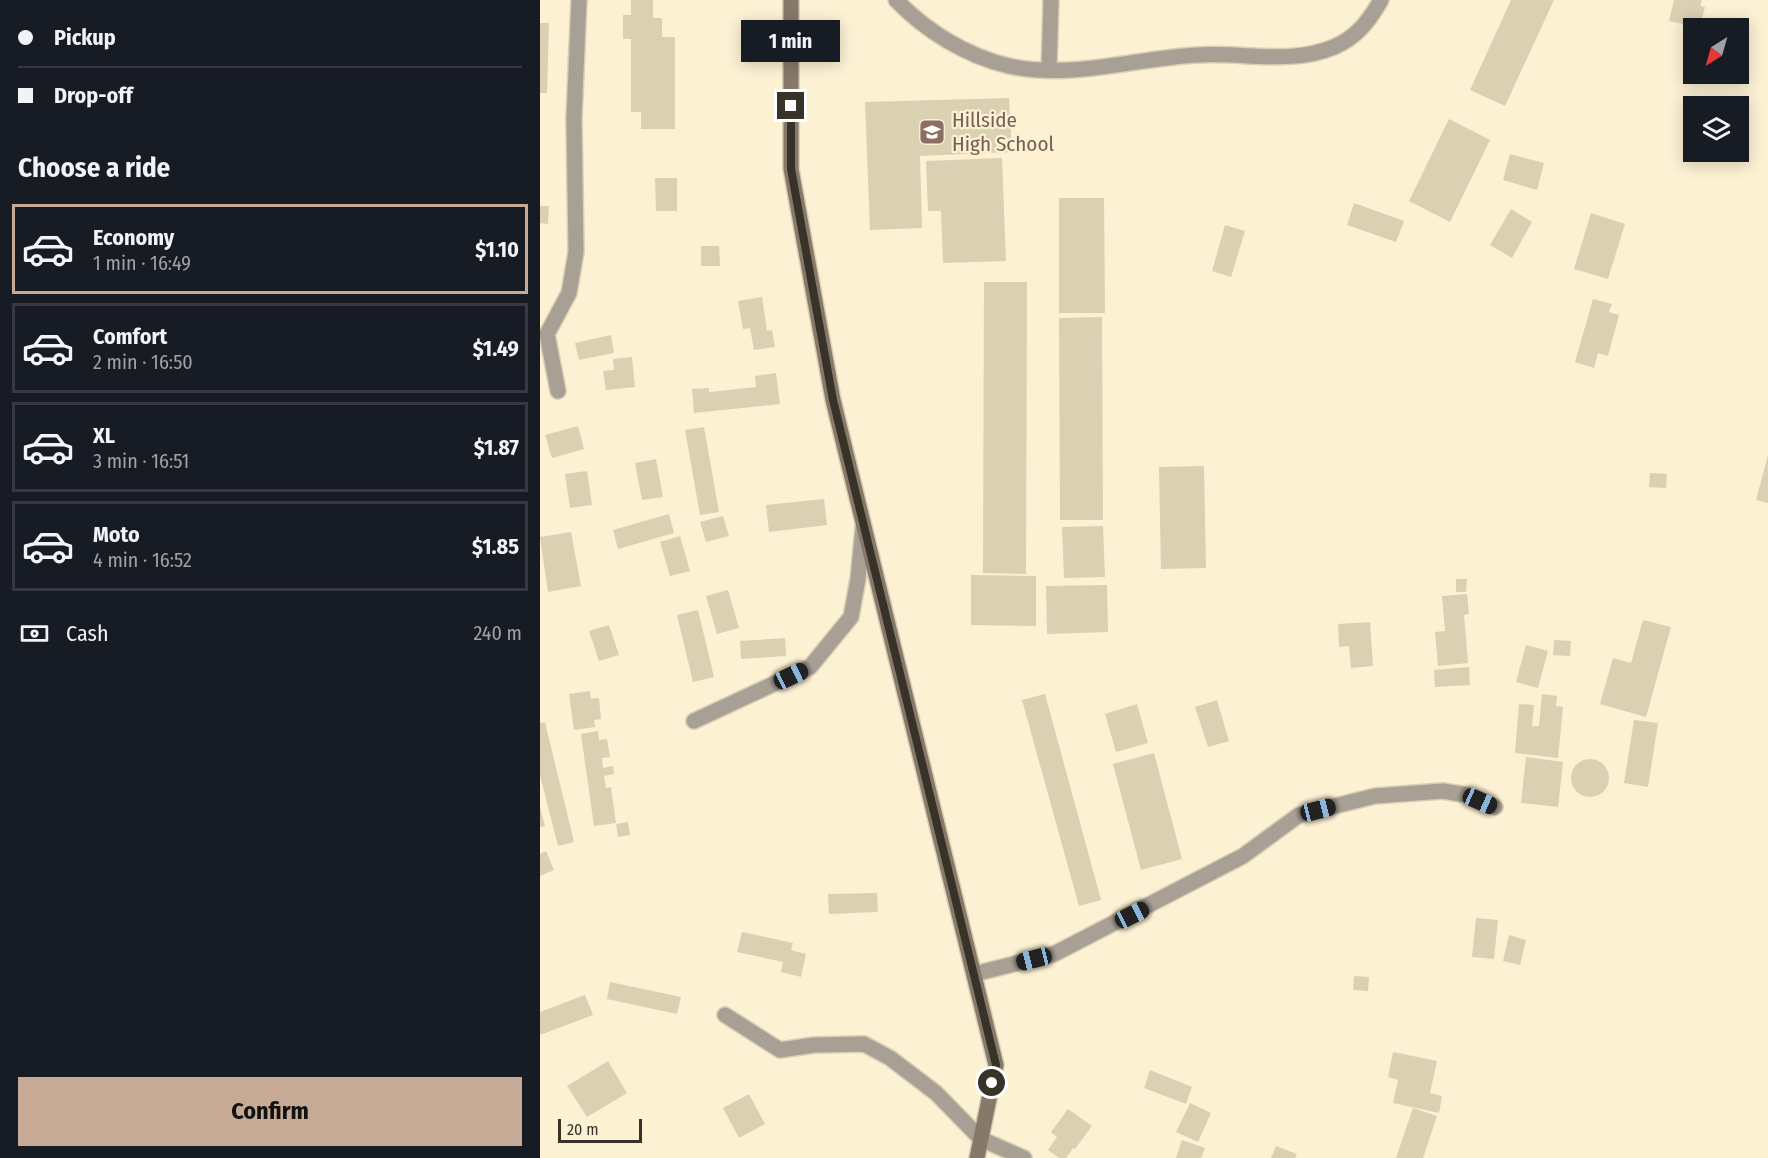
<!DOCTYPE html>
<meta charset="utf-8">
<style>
:root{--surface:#171b24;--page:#242831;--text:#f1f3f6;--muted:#9ea1a6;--line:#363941;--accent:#c7aa95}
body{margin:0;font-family:"Fira Sans Condensed",sans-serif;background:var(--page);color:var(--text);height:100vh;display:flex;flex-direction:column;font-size:22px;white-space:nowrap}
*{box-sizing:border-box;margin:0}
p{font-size:20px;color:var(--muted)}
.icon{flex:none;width:33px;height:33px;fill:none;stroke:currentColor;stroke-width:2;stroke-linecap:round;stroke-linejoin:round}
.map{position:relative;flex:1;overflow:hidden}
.drawer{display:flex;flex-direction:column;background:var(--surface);width:540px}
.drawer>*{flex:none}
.guide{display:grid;align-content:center;height:132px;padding:0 18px;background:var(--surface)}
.needle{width:39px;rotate:217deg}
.tools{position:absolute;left:1143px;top:18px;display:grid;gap:12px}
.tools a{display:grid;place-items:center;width:66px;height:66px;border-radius:0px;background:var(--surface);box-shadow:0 3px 15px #0003;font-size:30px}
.scale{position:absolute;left:18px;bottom:15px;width:84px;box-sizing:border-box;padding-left:6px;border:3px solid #373328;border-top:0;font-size:16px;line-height:21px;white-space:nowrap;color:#373328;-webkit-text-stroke:4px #fcf1d3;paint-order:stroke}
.end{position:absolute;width:27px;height:27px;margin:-14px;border:8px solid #373328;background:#fff;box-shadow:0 0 0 3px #fff}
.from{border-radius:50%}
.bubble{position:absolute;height:42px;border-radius:0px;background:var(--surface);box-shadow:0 3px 15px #0003;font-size:20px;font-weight:700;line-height:42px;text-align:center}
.car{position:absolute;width:18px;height:36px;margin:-18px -9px;border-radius:8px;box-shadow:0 0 4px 2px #0007;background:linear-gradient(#222 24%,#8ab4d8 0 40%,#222 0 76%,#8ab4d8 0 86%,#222 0)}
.guide b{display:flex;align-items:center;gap:21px;height:57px;font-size:22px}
.guide b+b{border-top:2px solid var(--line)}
.guide i{width:15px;height:15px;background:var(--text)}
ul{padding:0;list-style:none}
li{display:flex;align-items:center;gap:18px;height:90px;margin:0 12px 9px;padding:0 6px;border:3px solid var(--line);border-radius:0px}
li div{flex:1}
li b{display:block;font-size:22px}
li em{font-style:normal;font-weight:700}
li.on{border-color:var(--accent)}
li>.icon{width:54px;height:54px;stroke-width:1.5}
h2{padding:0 18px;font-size:27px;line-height:72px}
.pay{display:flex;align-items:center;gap:15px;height:66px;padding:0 18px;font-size:22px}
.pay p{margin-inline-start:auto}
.action{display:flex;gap:12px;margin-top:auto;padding:12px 18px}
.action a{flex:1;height:69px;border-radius:0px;background:var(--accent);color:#111;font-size:24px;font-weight:700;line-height:69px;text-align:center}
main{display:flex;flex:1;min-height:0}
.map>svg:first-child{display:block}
</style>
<main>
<section class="drawer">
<div class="guide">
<b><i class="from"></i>Pickup</b>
<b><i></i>Drop-off</b>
</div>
<h2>Choose a ride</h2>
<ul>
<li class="on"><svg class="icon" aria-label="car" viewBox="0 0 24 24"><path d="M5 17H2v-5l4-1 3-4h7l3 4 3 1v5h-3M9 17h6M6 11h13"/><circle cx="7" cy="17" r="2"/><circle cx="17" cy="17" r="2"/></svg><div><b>Economy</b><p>1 min · 16:49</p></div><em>$1.10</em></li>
<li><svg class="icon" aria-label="car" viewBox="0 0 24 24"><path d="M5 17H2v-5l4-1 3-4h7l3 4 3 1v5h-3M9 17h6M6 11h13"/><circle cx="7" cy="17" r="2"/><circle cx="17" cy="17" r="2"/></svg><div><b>Comfort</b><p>2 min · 16:50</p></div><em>$1.49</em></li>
<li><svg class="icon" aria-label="car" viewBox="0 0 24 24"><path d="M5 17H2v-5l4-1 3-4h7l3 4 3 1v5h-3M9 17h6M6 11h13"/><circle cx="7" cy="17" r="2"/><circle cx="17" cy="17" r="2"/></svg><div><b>XL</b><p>3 min · 16:51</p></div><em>$1.87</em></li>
<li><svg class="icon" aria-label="car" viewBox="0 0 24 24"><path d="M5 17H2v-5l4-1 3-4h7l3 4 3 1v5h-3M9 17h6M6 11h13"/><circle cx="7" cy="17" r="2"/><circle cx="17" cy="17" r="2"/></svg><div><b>Moto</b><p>4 min · 16:52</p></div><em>$1.85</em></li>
</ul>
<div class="pay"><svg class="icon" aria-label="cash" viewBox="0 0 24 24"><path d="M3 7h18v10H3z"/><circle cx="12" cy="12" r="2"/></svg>Cash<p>240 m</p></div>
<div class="action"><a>Confirm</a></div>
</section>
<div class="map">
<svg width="1228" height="1158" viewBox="0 0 1228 1158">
<rect width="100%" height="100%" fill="#fcf1d3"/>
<!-- building -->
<g fill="#dad0b2">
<path d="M91 0H113V18H122V37H135V129H101V112H91V39H83V15H91Z"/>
<path d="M971 0H1014L965 106 930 90Z"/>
<path d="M1134 0H1162L1160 6 1165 7 1159 28 1129 21Z"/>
<path d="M0 23H9L7 93H0Z"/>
<path d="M469 98 472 152 380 156 382 228 330 230 325 102Z"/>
<path d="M909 119 950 140 910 222 869 201Z"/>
<path d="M970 154 1004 163 997 190 963 180Z"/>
<path d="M462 158 466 261 403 263 401 211H388L386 161Z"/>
<path d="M115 178H137V211H116Z"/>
<path d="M519 198H564L565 313H519Z"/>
<path d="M814 203 864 221 856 242 807 225Z"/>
<path d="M0 206H9L8 224 0 223Z"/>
<path d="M971 209 992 222 972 258 950 245Z"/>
<path d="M1051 213 1085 224 1068 279 1034 269Z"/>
<path d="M685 225 705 231 691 277 672 271Z"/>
<path d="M161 246H179L180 266H161Z"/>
<path d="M444 282H487L486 574 443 573Z"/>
<path d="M222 297 227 331 232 330 235 347 214 350 210 328 203 329 198 301Z"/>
<path d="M1053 299 1072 304 1069 312 1079 315 1068 356 1058 353 1054 368 1035 362Z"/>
<path d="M562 317 563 520H520L519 318Z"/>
<path d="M71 335 74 353 39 360 35 343Z"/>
<path d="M92 357 95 387 66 390 63 371 74 370 73 359Z"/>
<path d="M236 373 240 404 154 413 152 389 169 388V392L216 387 215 376Z"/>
<path d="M38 426 44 449 12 458 5 435Z"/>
<path d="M164 427 179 512 160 515 145 430Z"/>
<path d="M1228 455V503L1216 500Z"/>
<path d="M116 459 123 497 102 500 95 463Z"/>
<path d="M664 466 666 568 621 569 619 467Z"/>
<path d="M47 471 52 505 30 508 25 474Z"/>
<path d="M1110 473 1127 474 1126 488 1109 487Z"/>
<path d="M284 499 287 525 229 532 226 505Z"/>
<path d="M129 514 134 533 78 549 73 530Z"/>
<path d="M183 516 189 536 166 542 160 522Z"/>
<path d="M563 526 565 577 524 578 522 527Z"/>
<path d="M31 532 41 586 8 592 0 537Z"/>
<path d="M140 536 150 571 130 576 120 542Z"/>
<path d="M431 575 496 576V626L431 625Z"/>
<path d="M916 579H927L926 592H916Z"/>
<path d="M567 585 568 632 507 634 506 586Z"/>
<path d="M188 590 199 628 177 634 166 596Z"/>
<path d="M927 594 929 614 924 615 928 663 898 666 895 632 905 631 902 596Z"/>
<path d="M158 610 174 677 153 682 137 615Z"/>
<path d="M1103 620 1131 627 1106 717 1060 704 1073 658 1091 663Z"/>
<path d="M830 622 833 666 811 668 809 646 799 647 798 624Z"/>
<path d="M69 625 79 655 59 661 49 631Z"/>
<path d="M245 638 246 656 201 659 200 641Z"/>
<path d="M1014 640 1031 641 1030 656 1013 655Z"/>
<path d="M986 645 1008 651 998 688 976 682Z"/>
<path d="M929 667 930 685 895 687 894 670Z"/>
<path d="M50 691 51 699 59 698 61 719 54 720 55 727 34 730 29 694Z"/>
<path d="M505 694 561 900 539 906 482 700Z"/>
<path d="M1002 694 1017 696 1016 706 1023 707 1018 758 975 753 979 704 994 705 992 726H999Z"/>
<path d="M677 700 689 741 668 747 655 707Z"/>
<path d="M597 704 608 743 576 752 565 714Z"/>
<path d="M1094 720 1118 723 1108 787 1084 783Z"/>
<path d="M5 722 34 842 18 846 0 775V723Z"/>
<path d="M58 731 59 740 67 739 70 757 62 758 63 768 73 766 74 774 64 776 66 788 71 787 76 823 54 826 41 734Z"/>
<path d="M614 753 642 859 601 870 573 764Z"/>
<path d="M986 757 1023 762 1018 807 981 803Z"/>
<circle cx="1050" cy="778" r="19"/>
<path d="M0 807 5 826 0 827Z"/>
<path d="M88 822 90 835 78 837 76 824Z"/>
<path d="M6 851 14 870 0 876V854Z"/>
<path d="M337 893 338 912 289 914 288 894Z"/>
<path d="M936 918 958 920 954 959 932 957Z"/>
<path d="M202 932 253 943 251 950 266 954 261 977 241 972 243 962 197 952Z"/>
<path d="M969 935 986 940 980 965 963 961Z"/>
<path d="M814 976 829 977 828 991 813 990Z"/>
<path d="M70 982 141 997 137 1014 67 999Z"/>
<path d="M45 995 53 1015 0 1035V1012Z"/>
<path d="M853 1052 897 1061 890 1093 902 1096 899 1113 853 1103 858 1080 848 1077Z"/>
<path d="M68 1061 87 1093 47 1117 27 1086Z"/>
<path d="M610 1070 652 1087 646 1104 604 1088Z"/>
<path d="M209 1094 225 1124 199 1138 183 1108Z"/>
<path d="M650 1103 671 1113 658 1142 636 1132Z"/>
<path d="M873 1108 897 1116 883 1158H856Z"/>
<path d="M528 1109 552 1126 535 1149 533 1148 526 1158H519L508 1150 517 1137 511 1132Z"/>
<path d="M642 1140 665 1148 661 1158H636Z"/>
<path d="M736 1146 757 1154 755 1158H731Z"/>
</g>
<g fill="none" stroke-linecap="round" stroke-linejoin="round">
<defs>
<g id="lane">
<path d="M356 0C386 31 426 56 469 66 531 80 595 58 658 55 703 52 751 65 794 47 817 37 829 21 841 0"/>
<path d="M509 69 511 0"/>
</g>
<g id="street">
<path d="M18 391 7 334 29 293 36 252 34 118 39 0"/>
<path d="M154 721 270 667 311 617 318 579 323 528"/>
<path d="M434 974 514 954 703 856 759 815 835 796 903 791 927 795 955 807"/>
<path d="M185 1015 240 1050 274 1045 324 1044 350 1058 396 1093 441 1139 484 1158"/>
</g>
<path id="secondary" d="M251 0V169L293 400 456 1065 437 1158"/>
</defs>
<!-- lane casing -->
<use href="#lane" stroke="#d9cfb4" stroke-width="18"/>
<!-- street casing -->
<use href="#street" stroke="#d9cfb4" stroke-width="18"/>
<!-- secondary casing -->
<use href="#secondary" stroke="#d9cfb4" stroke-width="18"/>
<!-- lane -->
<use href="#lane" stroke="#a9a095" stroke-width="15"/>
<!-- street -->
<use href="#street" stroke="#a9a095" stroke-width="15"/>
<!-- secondary -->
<use href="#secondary" stroke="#867969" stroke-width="15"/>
</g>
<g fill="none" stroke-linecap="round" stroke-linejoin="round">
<!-- route -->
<path stroke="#373328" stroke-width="8" d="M251 106V169L293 400 456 1065 452 1083"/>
</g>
<!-- icons -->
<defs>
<symbol id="school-square" viewBox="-11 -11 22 22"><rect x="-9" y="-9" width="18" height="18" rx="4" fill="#8d6e63" stroke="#fcf1d3"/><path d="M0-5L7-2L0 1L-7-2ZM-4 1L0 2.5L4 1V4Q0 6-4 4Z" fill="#fff"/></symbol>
</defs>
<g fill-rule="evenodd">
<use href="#school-square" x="377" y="117" width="30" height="30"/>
</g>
<g text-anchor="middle" stroke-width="4.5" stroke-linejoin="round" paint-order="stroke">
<!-- education labels -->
<g font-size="21" fill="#785e54" stroke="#fcf1d3" text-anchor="start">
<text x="412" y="127">Hillside<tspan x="412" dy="24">High School</tspan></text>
</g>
</g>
</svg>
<div class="tools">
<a><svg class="needle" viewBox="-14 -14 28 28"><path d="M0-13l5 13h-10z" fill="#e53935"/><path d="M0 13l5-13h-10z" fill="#9ea1a6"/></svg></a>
<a><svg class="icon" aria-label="layers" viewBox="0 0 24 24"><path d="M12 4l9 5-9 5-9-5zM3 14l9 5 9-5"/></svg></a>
</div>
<div class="scale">20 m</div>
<i class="end from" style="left:452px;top:1083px"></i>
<i class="end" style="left:251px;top:106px"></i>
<div class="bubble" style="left:201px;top:20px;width:99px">1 min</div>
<i class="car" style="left:251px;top:676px;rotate:65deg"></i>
<i class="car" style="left:940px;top:801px;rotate:114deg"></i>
<i class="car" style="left:778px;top:810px;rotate:76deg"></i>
<i class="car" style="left:592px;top:915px;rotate:63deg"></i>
<i class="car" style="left:494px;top:959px;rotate:256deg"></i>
</div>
</main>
